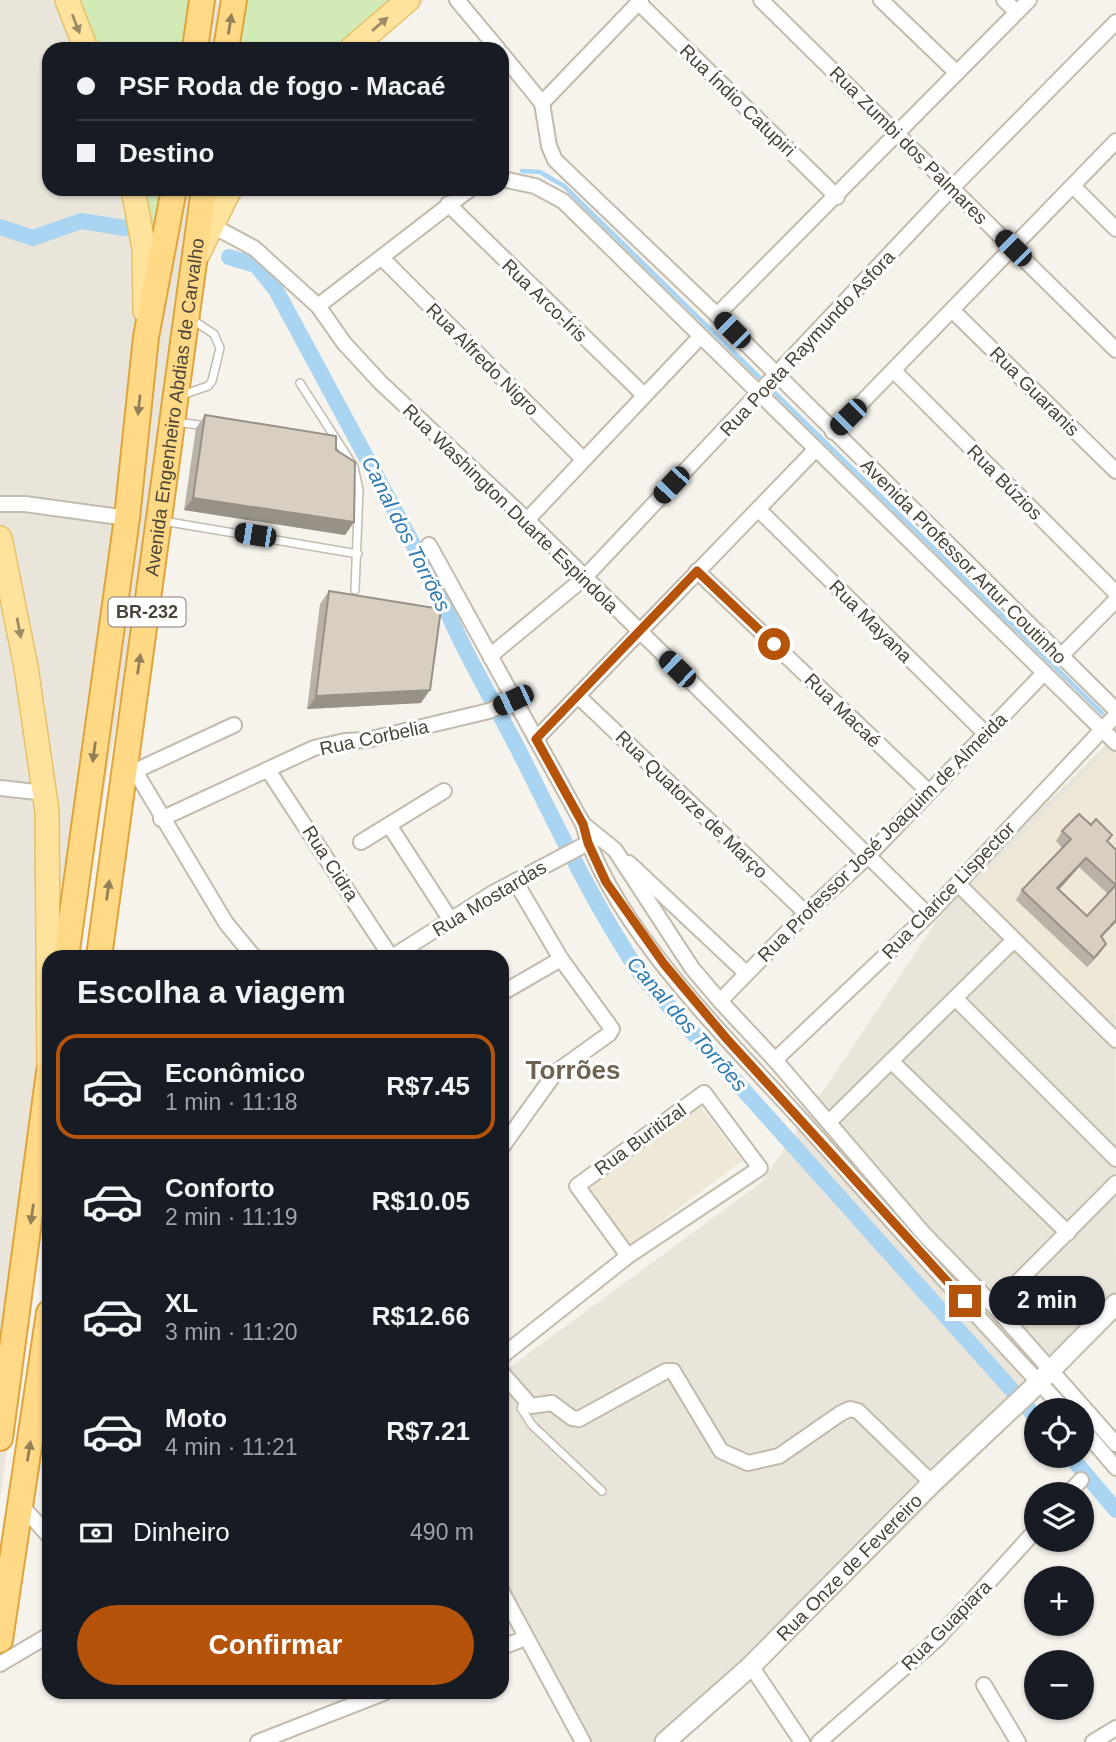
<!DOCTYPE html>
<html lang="pt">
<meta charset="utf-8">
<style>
:root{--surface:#171b24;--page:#242831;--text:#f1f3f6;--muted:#9ea1a6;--line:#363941;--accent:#b45309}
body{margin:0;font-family:Arial,sans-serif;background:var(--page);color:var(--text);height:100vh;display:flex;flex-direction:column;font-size:26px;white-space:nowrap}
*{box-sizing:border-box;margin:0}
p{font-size:23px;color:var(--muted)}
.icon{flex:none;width:38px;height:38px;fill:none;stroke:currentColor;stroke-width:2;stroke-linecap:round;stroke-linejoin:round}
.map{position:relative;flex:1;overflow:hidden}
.side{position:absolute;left:42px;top:950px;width:467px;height:749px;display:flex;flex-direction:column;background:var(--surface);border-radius:21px;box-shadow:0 2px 5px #0004}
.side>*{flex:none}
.banner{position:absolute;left:42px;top:42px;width:467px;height:154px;border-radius:21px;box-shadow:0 2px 5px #0004;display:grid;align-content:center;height:154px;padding:0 35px;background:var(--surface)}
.buttons{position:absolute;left:1024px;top:1398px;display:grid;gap:14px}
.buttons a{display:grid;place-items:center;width:70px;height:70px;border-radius:50%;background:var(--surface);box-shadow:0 2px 5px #0004;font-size:35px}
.end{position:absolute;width:32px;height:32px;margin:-16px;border:9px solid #b45309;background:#fff;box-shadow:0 0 0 4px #fff}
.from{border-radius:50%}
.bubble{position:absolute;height:49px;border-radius:24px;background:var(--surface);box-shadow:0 2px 5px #0004;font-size:23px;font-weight:700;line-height:49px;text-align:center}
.car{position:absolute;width:21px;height:42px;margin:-21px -10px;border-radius:9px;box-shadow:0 0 5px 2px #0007;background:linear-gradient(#222 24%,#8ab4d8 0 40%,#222 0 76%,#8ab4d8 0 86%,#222 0)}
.banner b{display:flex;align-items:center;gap:24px;height:66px;font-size:26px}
.banner b+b{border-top:2px solid var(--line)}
.banner i{width:18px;height:18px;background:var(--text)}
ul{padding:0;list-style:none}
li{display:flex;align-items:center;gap:21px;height:105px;margin:0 14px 10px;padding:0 21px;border:4px solid transparent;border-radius:21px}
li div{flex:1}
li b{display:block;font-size:26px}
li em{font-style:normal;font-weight:700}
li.selected{border-color:var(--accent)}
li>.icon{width:63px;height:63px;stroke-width:1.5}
h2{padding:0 35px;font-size:32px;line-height:84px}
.pay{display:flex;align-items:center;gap:18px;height:77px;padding:0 35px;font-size:26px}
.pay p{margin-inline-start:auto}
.button{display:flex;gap:14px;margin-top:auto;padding:14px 35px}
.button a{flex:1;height:80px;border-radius:42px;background:var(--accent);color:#fff;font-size:28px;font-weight:700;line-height:80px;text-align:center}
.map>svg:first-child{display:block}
</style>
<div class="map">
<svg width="1116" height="1742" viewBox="0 0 1116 1742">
<rect width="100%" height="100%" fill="#f6f3ec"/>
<!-- residential -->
<g fill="#eae5da">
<path d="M0 0H425L372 49H49V189H248L213 241 190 296 88 885 49 957V1156L0 1500Z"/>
<path d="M1115 736 1116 1320 752 1679 679 1742H573L502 1605V1373L762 1182 955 893Z"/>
</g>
<!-- education -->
<g fill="#efe8d6">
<path d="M1109 749 1116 755V1010L1108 1018 970 888Z"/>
<path d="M700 1106 742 1161 628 1246 586 1191Z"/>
</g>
<!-- green -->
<g fill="#d2eab5">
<path d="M73 0H209L201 49H91Z"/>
<path d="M238 0H400L346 49H230Z"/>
<path d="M140 189H178L167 236 149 221Z"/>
</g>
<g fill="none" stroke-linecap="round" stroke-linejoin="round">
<!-- stream -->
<g stroke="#a9d4f2" stroke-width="4.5">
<path d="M522 171 540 172 564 186 759 377"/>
<path d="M264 273H265"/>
<path d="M775 393 1102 713"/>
</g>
<!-- canal -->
<g stroke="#a9d4f2" stroke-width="16">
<path d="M0 227 33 238 81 221 125 228"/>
<path d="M229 257 256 265 276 290 441 596C462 650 492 698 518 749 557 826 593 904 641 975L1036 1417"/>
<path d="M1070 1456 1116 1510"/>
</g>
<defs>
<g id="service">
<path d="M300 383 354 467 359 490 355 590"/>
<path d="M182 395 208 386 212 381 220 348 214 334 191 319"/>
<path d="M176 422 206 426"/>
<path d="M163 521 358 554"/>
<path d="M524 1399 521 1408 532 1425 602 1491"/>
</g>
<g id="minor">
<path d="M457 0 498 49"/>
<path d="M761 0 1116 350"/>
<path d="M881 0 957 73"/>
<path d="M1004 0 1017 12"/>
<path d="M639 3 837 197"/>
<path d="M502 54 542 103"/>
<path d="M542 103 549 146 555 160 717 315 1116 710"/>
<path d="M542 103 641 0"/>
<path d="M502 179 535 186 563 201 1116 743"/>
<path d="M1073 186 1116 229"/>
<path d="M448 204 643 394"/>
<path d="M211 225 254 248 318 306 344 343 380 382 527 520 928 915"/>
<path d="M382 258 583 459"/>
<path d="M318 306 470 189"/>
<path d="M953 311 1116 471"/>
<path d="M717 315 1029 0"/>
<path d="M894 371 1116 593"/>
<path d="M833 432 1116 141"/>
<path d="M0 504H25L127 518"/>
<path d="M758 509 985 733"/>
<path d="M527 520 700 337"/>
<path d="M429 545 583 824C610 926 734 1045 805 1124 891 1220 976 1317 1065 1410"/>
<path d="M697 571 928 791"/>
<path d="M490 656 584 578 952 188 1116 22"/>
<path d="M1061 656 1116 600"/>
<path d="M578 696 806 913"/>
<path d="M536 739 816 449"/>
<path d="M268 770 391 957"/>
<path d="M135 771 234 725"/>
<path d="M123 773 135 771 226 923 254 957"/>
<path d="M0 788 45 793"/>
<path d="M161 819 314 748 345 741 367 740 489 711 514 699"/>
<path d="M583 824 615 850 692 968 720 1001 775 1060 924 1234 994 1306 1116 1444"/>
<path d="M389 825 450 919"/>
<path d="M361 842 444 791"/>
<path d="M629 863 746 973"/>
<path d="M958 884 1116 1040"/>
<path d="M392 957 493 893 588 843"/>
<path d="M502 993 561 959"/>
<path d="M955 998 1116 1159"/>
<path d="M720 1001 806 913 868 856 1044 673"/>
<path d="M775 1060 928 915 1116 715"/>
<path d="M891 1061 1068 1233"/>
<path d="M829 1122 1014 940"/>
<path d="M502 1147 556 1072 609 1034 612 1029 561 959 515 881"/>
<path d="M994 1306 1116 1183"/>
<path d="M502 1356 628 1256 760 1168 704 1093 577 1186 628 1256"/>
<path d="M502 1373 531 1406 552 1403 572 1418 579 1419 666 1371H673L721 1451 748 1463 779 1456 841 1413 850 1409 858 1411 932 1483"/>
<path d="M1082 1428 1116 1468"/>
<path d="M1068 1494 1081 1480"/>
<path d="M20 1504 49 1536"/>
<path d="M502 1592 583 1742"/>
<path d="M502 1647 526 1638"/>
<path d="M0 1664 49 1635"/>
<path d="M751 1666 802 1742"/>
<path d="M984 1685 1018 1742"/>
<path d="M258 1742 386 1692"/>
<path d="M819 1742 937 1639 1036 1530"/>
<path d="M1093 1742 1116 1728"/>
</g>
<g id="tertiary">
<path id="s1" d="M665 1742 751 1666 932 1483 1030 1391 1116 1304"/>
</g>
<g id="primary">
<path d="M67 0 86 49"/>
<path d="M351 49 408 0"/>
<path d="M133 189 144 248 145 311"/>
<path d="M198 254 230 189"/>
<path d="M0 538 26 667 47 811 49 1074"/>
</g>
<g id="trunk">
<path d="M195 49 202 0"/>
<path d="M226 49 234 0"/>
<path d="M66 957 127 518 146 337 174 189"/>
<path id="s2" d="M99 957 204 189"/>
<path d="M0 1438 49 1072"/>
<path d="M0 1640 49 1313"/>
</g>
</defs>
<!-- service casing -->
<use href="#service" stroke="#c2bbae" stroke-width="10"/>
<!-- minor casing -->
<use href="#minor" stroke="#c2bbae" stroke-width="18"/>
<!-- tertiary casing -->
<use href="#tertiary" stroke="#c2bbae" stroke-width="23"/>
<!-- primary casing -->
<use href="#primary" stroke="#e6c16a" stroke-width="26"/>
<!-- trunk casing -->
<use href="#trunk" stroke="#e0a43c" stroke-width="28"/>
<!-- service -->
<use href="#service" stroke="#fff" stroke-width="7"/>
<!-- minor -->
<use href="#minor" stroke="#fff" stroke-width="14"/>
<!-- tertiary -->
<use href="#tertiary" stroke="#fff" stroke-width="19"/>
<!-- primary -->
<use href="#primary" stroke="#ffe39c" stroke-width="23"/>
<!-- trunk -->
<use href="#trunk" stroke="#ffd985" stroke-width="24"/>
</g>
<!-- wall -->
<g fill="#bab2a6" fill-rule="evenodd">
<path d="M205 415 336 450 354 522 345 535 184 510 196 428Z"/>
<path d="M329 591 421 703 307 709 320 604Z"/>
<path d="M1091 825 1112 835 1107 842 1116 850V922L1102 937 1106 944 1099 954 1087 967 1016 900 1022 890 1062 848 1056 841 1062 831ZM1079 867 1108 894 1087 916 1059 890Z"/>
</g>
<!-- shaded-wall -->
<g fill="#979187">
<path d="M193 498 354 522 345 535 184 510Z"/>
<path d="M430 690 421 703 307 709 316 696Z"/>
<path d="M1086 858 1079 867 1051 898 1057 888Z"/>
<path d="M1116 920V922L1094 945 1101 936Z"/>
<path d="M1106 944 1099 954 1087 967 1094 958Z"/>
</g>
<!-- building -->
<g fill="#d8cfc1" stroke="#979187" stroke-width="2">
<path d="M205 415 336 436V450L355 462 354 522 193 498Z"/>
<path d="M329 591 441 609 430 690 316 696Z"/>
<path d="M1079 814 1091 825 1096 819 1112 835 1107 841 1116 850V885L1086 858 1057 888 1087 916 1116 885V920L1101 936 1106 944 1094 958 1022 890 1071 839 1062 831Z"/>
</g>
<!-- one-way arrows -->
<defs><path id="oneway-solid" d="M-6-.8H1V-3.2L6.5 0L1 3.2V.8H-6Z" transform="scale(1.75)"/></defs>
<g fill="#9c8c66">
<use href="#oneway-solid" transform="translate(76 24) rotate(69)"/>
<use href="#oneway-solid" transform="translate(380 24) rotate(-41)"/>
<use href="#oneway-solid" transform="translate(19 628) rotate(79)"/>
</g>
<g fill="#938057">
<use href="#oneway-solid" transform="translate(230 24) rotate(-81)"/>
<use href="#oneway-solid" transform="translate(139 405) rotate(96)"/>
<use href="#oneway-solid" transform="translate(139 664) rotate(-82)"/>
<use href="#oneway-solid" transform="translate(94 752) rotate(98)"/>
<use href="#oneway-solid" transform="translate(108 890) rotate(-82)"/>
<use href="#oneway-solid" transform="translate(32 1214) rotate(98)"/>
<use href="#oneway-solid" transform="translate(29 1451) rotate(-81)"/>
</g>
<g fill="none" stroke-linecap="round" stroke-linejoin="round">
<!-- route -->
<path stroke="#b45309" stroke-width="9" d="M774 644 697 571 536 739 583 824 588 843 606 882 664 964 726 1038 965 1301"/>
</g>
<g text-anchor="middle" stroke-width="6" stroke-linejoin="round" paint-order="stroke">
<!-- shield labels -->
<rect fill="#fff" stroke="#817c74" stroke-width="2" x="108.5" y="597.5" width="77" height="29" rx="5"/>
<g font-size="18" font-weight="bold" fill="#4b4439">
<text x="147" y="618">BR-232</text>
</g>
<!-- street labels -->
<g font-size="19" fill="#4b4439" stroke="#fff">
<text transform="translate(738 100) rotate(44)" y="7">Rua Índio Catupiri</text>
<text transform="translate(909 145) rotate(45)" y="7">Rua Zumbi dos Palmares</text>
<text transform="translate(545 300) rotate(44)" y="7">Rua Arco-Íris</text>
<text transform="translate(807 343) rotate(-47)" y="7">Rua Poeta Raymundo Asfora</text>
<text transform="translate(483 359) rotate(45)" y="7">Rua Alfredo Nigro</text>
<text transform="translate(1035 391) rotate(45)" y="7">Rua Guaranis</text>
<text dy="7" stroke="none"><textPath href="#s2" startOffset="555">Avenida Engenheiro Abdias de Carvalho</textPath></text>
<text transform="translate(1005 482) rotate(45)" y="7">Rua Búzios</text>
<text transform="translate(511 508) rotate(44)" y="7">Rua Washington Duarte Espindola</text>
<text transform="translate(964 561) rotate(45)" y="7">Avenida Professor Artur Coutinho</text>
<text transform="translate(871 621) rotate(45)" y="7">Rua Mayana</text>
<text transform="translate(843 710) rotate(44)" y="7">Rua Macaé</text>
<text transform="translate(374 737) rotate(-12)" y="7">Rua Corbelia</text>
<text transform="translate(692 804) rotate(44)" y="7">Rua Quatorze de Março</text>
<text transform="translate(882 837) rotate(-45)" y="7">Rua Professor José Joaquim de Almeida</text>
<text transform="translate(331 863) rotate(57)" y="7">Rua Cidra</text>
<text transform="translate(948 890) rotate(-46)" y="7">Rua Clarice Lispector</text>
<text transform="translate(489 898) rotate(-31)" y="7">Rua Mostardas</text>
<text transform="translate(640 1139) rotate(-36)" y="7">Rua Buritizal</text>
<text dy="7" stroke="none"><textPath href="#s1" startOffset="254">Rua Onze de Fevereiro</textPath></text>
<text transform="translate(946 1625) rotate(-45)" y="7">Rua Guapiara</text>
</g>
<!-- water labels -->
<g font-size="21" font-style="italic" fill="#2e7ab2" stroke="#fff">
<text transform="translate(406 534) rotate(63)" y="7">Canal dos Torrões</text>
<text transform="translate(687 1024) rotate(49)" y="7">Canal dos Torrões</text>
</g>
<!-- district labels -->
<g font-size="26" font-weight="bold" fill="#6e6250" stroke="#fff">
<text x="573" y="1079">Torrões</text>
</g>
</g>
</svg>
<div class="buttons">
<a><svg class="icon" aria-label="locate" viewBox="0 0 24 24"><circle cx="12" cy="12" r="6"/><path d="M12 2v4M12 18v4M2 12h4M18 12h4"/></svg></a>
<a><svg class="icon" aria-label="layers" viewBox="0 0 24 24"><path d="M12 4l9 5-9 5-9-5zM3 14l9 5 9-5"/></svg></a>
<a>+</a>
<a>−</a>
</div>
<i class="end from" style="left:774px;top:644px"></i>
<i class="end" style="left:965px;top:1301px"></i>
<div class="bubble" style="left:989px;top:1276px;width:116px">2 min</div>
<i class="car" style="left:1013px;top:248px;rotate:315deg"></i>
<i class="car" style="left:732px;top:330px;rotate:315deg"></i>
<i class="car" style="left:848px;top:417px;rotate:225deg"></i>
<i class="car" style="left:671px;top:485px;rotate:223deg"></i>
<i class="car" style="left:255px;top:535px;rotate:279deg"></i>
<i class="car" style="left:677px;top:669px;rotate:314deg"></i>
<i class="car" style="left:513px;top:700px;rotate:245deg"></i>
<div class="banner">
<b><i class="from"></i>PSF Roda de fogo - Macaé</b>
<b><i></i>Destino</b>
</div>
<section class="side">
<h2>Escolha a viagem</h2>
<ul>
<li class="selected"><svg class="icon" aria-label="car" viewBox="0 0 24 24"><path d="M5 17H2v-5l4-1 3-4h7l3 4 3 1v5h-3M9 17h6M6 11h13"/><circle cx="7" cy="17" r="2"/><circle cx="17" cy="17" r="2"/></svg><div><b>Econômico</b><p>1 min · 11:18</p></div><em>R$7.45</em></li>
<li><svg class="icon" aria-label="car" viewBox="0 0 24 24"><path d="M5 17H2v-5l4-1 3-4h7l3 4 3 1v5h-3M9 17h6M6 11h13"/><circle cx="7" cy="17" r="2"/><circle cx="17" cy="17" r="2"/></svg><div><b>Conforto</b><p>2 min · 11:19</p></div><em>R$10.05</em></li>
<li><svg class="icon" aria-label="car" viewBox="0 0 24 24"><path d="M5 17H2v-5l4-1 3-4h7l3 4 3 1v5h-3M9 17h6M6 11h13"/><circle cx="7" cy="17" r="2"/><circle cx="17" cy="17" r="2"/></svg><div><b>XL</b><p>3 min · 11:20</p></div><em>R$12.66</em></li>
<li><svg class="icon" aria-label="car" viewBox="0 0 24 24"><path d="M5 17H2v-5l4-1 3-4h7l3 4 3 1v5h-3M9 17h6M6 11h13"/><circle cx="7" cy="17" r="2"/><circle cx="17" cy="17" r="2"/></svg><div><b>Moto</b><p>4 min · 11:21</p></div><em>R$7.21</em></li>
</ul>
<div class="pay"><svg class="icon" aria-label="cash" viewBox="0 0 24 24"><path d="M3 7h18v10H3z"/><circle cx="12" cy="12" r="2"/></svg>Dinheiro<p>490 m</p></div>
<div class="button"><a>Confirmar</a></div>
</section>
</div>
